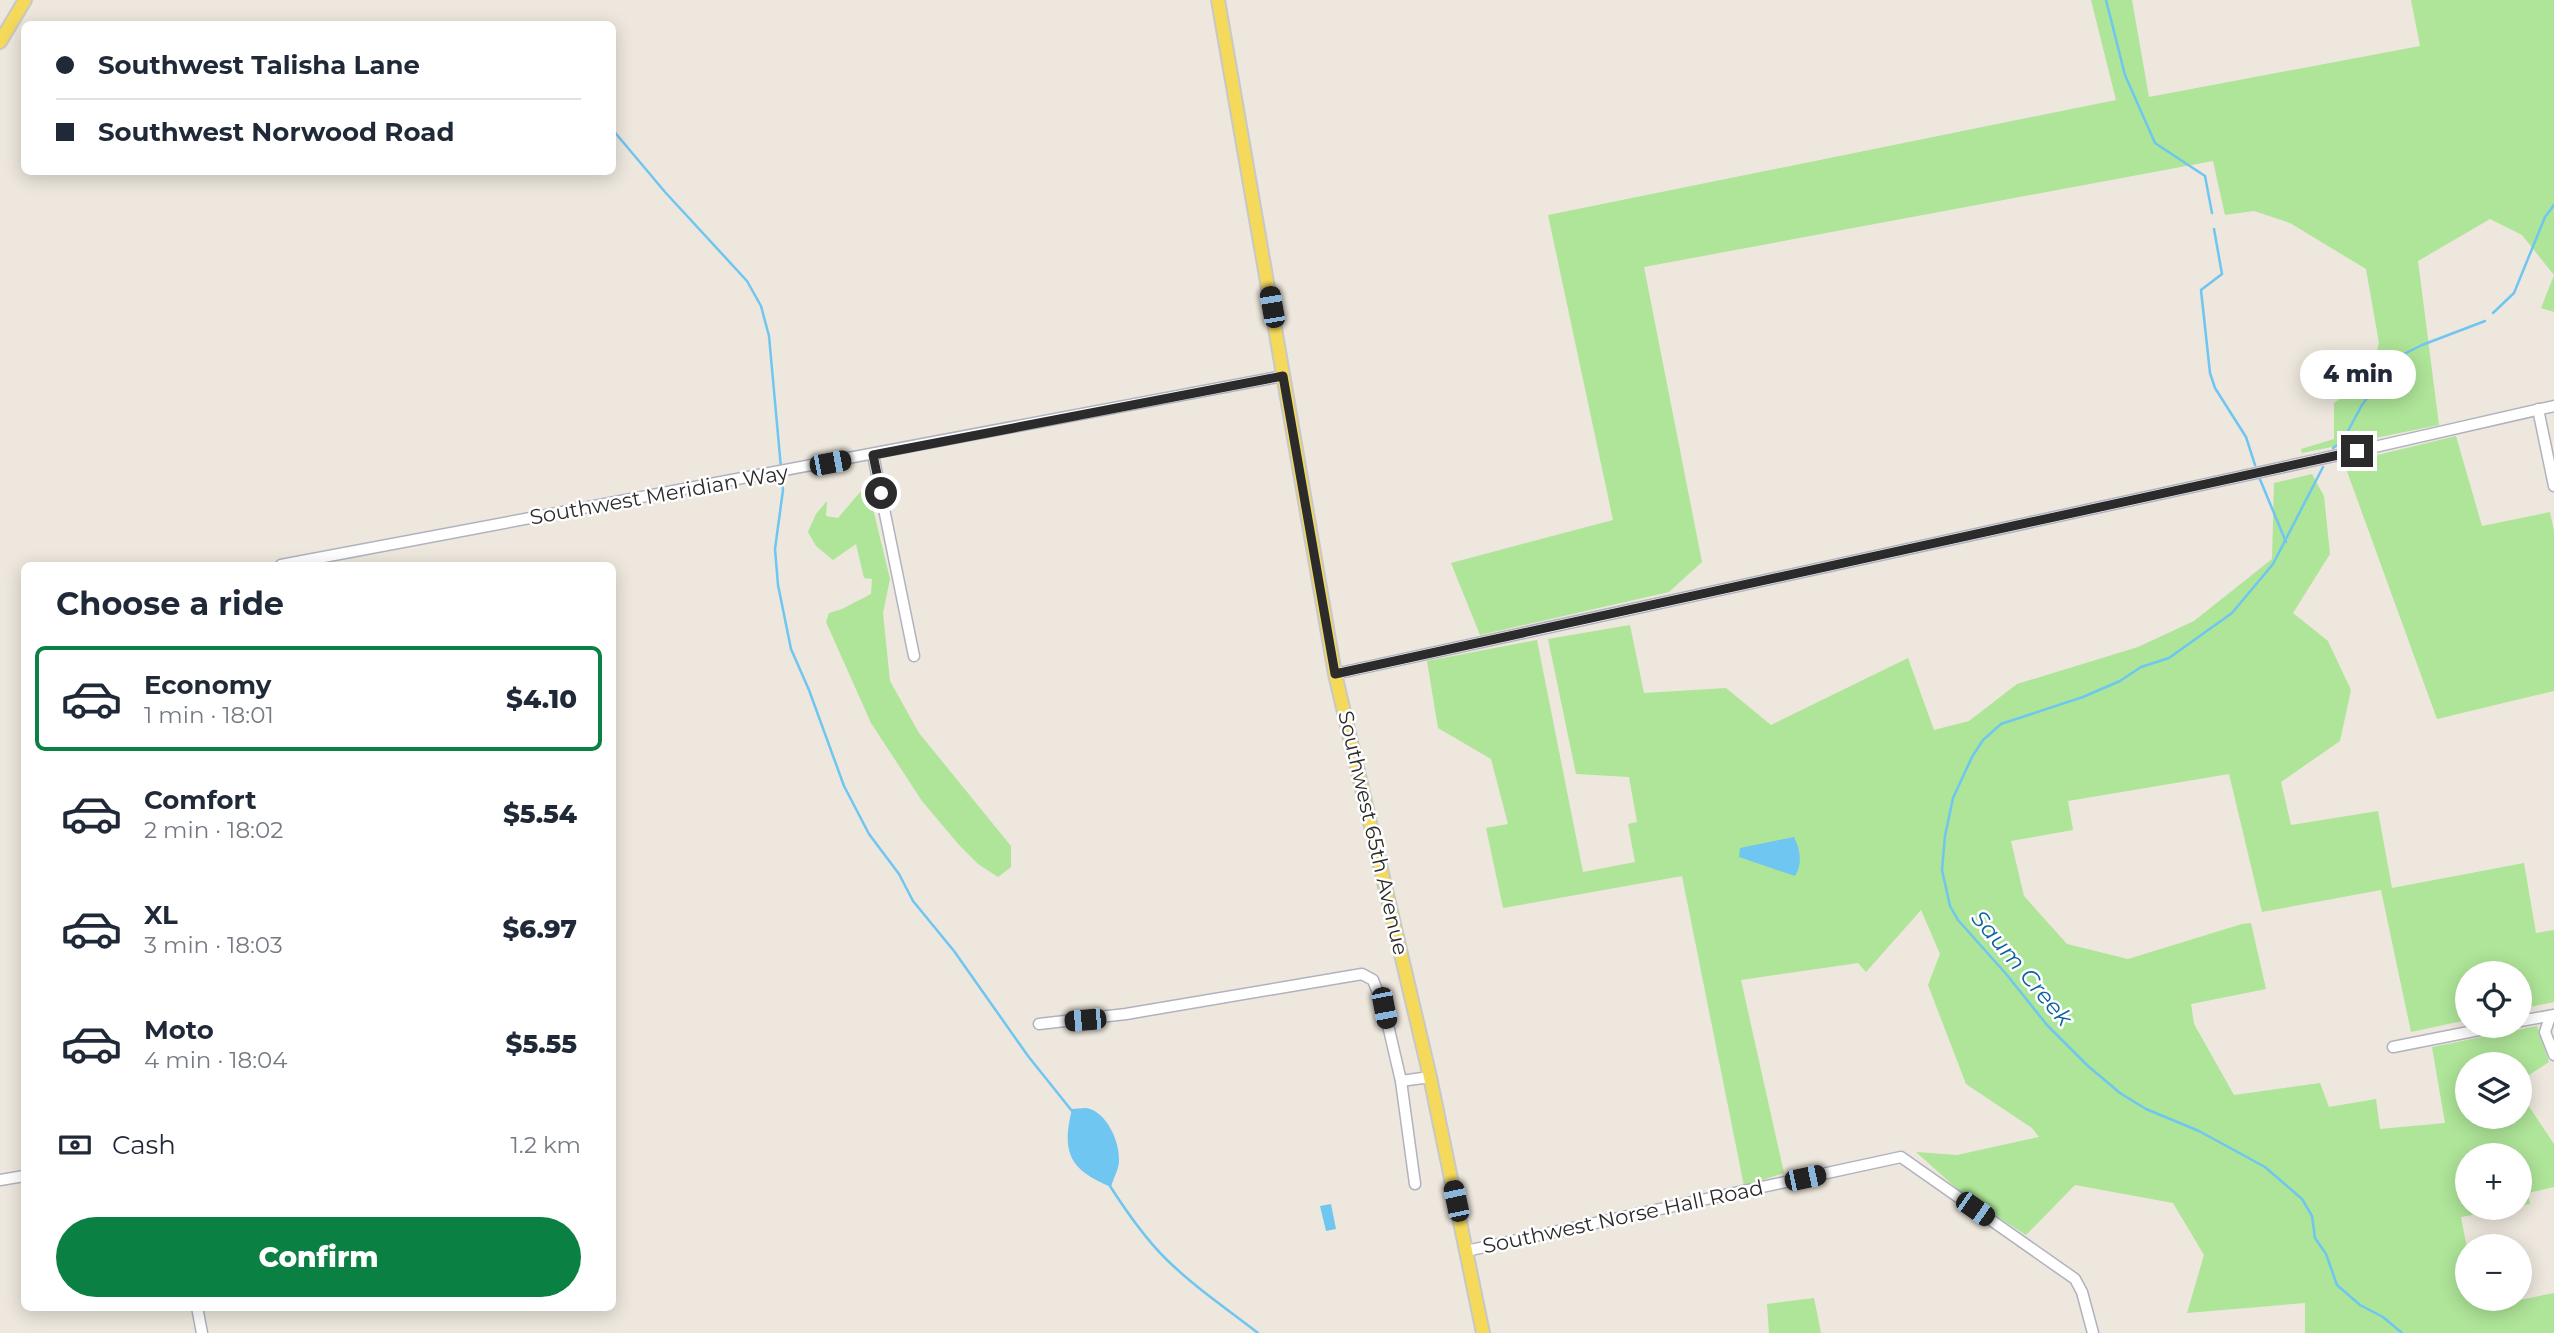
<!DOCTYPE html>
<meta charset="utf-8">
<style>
:root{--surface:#fff;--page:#f6f6f7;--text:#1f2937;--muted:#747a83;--line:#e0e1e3;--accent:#0b8043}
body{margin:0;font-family:Montserrat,sans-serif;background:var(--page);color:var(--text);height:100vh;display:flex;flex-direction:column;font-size:26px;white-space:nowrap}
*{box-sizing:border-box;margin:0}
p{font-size:23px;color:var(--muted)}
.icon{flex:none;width:38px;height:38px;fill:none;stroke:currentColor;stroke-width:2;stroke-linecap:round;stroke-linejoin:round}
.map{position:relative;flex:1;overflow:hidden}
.drawer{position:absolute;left:21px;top:562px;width:595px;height:749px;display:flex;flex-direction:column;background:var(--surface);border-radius:10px;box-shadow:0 4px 18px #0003}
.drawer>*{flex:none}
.guide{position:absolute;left:21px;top:21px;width:595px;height:154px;border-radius:10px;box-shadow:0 4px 18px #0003;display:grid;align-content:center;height:154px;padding:0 35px;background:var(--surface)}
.controls{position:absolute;left:2455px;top:961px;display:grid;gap:14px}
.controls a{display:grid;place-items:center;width:77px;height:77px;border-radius:50%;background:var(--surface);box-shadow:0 4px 18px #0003;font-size:35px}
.end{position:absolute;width:32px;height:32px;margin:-16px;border:9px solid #2b2b2b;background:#fff;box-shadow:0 0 0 4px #fff}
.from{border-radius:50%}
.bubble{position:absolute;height:49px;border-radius:24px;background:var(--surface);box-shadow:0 4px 18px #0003;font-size:23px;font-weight:800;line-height:49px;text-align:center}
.car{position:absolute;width:21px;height:42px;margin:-21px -10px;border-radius:9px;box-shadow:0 0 5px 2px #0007;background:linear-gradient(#222 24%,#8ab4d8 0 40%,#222 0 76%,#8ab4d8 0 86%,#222 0)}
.guide b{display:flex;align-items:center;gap:24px;height:66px;font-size:26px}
.guide b+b{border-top:2px solid var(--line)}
.guide i{width:18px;height:18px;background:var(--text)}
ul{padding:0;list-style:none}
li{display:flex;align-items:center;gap:21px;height:105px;margin:0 14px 10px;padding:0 21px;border:4px solid transparent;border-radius:10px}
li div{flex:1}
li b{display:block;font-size:26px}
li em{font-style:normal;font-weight:800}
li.active{border-color:var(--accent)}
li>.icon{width:63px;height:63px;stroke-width:1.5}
h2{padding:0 35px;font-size:32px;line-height:84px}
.pay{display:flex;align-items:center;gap:18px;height:77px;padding:0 35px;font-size:26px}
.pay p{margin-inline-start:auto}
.primary-button{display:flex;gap:14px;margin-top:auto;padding:14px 35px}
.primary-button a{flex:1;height:80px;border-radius:42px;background:var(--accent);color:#fff;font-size:28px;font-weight:800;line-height:80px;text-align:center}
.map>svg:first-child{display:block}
</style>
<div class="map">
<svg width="2554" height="1333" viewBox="0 0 2554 1333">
<rect width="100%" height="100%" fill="#ede7dd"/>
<!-- green -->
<g fill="#aee598">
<path d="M2091 0H2132L2149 97 2420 46 2411 0H2554V312L2541 308 2554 275 2522 235 2490 219 2418 261 2439 425 2302 453 2301 449 2334 439V403L2370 379 2379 343 2366 269 2290 223 2254 211 2225 215 2213 161 1644 267 1702 562 1669 592 1480 635 1451 563 1613 520 1548 215 2116 100Z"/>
<path d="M2456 436 2482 526 2550 512 2554 531V691L2437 719 2344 463Z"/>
<path d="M2312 474 2324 496 2330 554 2293 613 2328 641 2351 690 2340 741 2281 782 2291 825 2378 811 2392 888 2524 863 2536 933 2554 930V1002L2520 1009V973H2468L2467 1020 2411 1032 2381 890 2262 912 2229 774 2068 801 2073 830 2011 841 2024 896 2067 944 2128 959 2242 924 2251 923 2266 989 2191 1004 2194 1024 2234 1095 2320 1083 2329 1107 2376 1099 2380 1129 2445 1123 2432 1047 2537 1026 2549 1062 2520 1081V1064H2468V1116H2520V1093L2554 1144V1187L2528 1193 2530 1204 2520 1206V1155H2468V1208H2513L2461 1217 2467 1248 2468 1298 2478 1299 2480 1308 2554 1293V1333H2305V1303L2187 1313 2204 1255 2173 1203 2075 1185 2026 1235 1965 1196 1916 1152 1957 1155 2039 1137 2032 1128 1966 1084 1928 985 1940 954 1921 910 1866 972 1858 963 1741 980 1784 1173 1744 1186 1682 876 1503 908 1486 828 1508 824 1491 759 1438 728 1427 661 1537 640 1583 872 1635 862 1628 824 1637 822 1629 777 1576 774 1548 639 1630 625 1644 693 1726 688 1771 725 1908 658 1934 730 1969 721 2017 684 2138 647 2194 621 2272 559 2274 483Z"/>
<path d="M867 484 890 579 883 613 890 681 919 733 1011 846V867L998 877 978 864 960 846 922 801 871 723 826 622 829 613 842 609 871 594 872 579 864 578 856 544 833 560 816 546 808 532 816 514 827 501 826 516 838 518Z"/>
<path d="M1814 1298 1821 1333H1769L1767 1304Z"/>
</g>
<!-- water -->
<g fill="#6ec6f1">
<path d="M1794 837C1800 849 1803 864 1795 876L1739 857 1740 848Z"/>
<path d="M1086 1108C1106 1111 1120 1141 1119 1161 1119 1169 1113 1179 1111 1187 1070 1170 1061 1153 1072 1109Z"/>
<path d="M1331 1204 1336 1229 1326 1231 1320 1206Z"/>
</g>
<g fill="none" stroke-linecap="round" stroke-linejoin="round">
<!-- stream -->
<g stroke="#6ec6f1" stroke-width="2.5">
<path d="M2106 0 2125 75 2155 143 2205 176 2212 213"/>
<path d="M612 129 665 192 747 281 761 306 769 336 781 468"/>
<path d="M2214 229 2222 274 2201 290 2210 373 2215 388 2246 437 2255 465"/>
<path d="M2493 313 2514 293 2545 217 2554 205"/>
<path d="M2333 448 2342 442 2362 405 2398 357 2422 345 2485 321"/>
<path d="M2323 467 2273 564 2232 613 2169 658 2141 667 2120 681 2083 697 2001 724 1983 740 1972 757 1953 798 1945 836 1942 870 1950 906 1958 920 2007 975 2047 1025 2088 1066 2120 1093 2146 1109 2199 1131 2265 1167 2302 1199 2312 1216 2315 1238 2326 1254 2337 1285 2360 1305 2383 1317 2402 1333"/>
<path d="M781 475 783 490 775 549 778 585 791 649 809 690 844 786 869 834 899 874 913 901 954 951 1028 1056 1072 1111"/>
<path d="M2259 477 2286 542"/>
<path d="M1110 1186C1126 1211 1144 1237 1165 1258 1193 1286 1227 1309 1258 1333"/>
</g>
<defs>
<g id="minor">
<path d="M2538 409 2554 486"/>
<path d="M873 455 914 656"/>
<path d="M281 565 1283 376"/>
<path d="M1335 674 2357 451 2554 406"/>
<path d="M2550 1017 2545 1032 2554 1055"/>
<path d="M2520 1021 2554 1015"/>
<path d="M1039 1024 1126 1014 1362 974 1373 980 1384 1008 1401 1081 1415 1184"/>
<path d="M2393 1047 2499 1026"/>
<path d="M1401 1081 1430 1077"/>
<path d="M0 1180 24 1176"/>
<path d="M1466 1251 1901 1157 2075 1279 2082 1292 2093 1333"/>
<path d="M197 1307 202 1333"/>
</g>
<g id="major">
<path d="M1218 0 1335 674 1430 1077 1483 1333"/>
<path d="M0 42 25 0"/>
</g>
</defs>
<!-- minor casing -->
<use href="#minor" stroke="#b1b2bf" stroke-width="13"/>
<!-- major casing -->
<use href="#major" stroke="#c8c8c8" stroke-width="16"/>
<!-- minor -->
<use href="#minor" stroke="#fff" stroke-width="10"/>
<!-- major -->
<use href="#major" stroke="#f4d95b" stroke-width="12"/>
</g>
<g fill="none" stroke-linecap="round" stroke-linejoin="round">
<!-- route -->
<path stroke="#2b2b2b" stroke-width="9" d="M881 493 873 455 1283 376 1335 674 2357 451"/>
</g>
<g text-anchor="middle" stroke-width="5" stroke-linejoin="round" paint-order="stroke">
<!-- street labels -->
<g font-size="21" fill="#2b2b2b" stroke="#fff">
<text transform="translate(659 495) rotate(-10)" y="7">Southwest Meridian Way</text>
<text transform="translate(1373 833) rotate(77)" y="7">Southwest 65th Avenue</text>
<text transform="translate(1623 1217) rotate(-12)" y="7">Southwest Norse Hall Road</text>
</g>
<!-- water labels -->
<g font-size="23" font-style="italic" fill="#0a63a0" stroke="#fff">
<text transform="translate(2022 968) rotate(50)" y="8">Saum Creek</text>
</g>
</g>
</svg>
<div class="controls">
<a><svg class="icon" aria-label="locate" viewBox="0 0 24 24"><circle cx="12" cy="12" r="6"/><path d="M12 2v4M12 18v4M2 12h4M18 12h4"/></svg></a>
<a><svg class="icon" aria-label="layers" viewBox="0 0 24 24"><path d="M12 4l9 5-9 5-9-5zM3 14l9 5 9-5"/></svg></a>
<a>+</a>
<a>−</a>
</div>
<i class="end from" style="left:881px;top:493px"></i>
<i class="end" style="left:2357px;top:451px"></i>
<div class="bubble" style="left:2300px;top:350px;width:116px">4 min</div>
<i class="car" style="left:1272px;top:307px;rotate:350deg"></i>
<i class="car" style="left:830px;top:463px;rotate:79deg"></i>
<i class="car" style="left:1384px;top:1008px;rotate:169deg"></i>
<i class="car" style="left:1085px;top:1020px;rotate:265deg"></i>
<i class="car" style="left:1805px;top:1178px;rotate:78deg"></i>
<i class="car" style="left:1456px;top:1201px;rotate:348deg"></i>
<i class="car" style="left:1975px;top:1209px;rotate:125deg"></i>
<div class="guide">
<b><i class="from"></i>Southwest Talisha Lane</b>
<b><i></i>Southwest Norwood Road</b>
</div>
<section class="drawer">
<h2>Choose a ride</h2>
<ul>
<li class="active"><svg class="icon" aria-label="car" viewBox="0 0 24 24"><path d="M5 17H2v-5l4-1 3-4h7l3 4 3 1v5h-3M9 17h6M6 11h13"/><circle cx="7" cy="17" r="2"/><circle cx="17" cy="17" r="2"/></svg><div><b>Economy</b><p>1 min · 18:01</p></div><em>$4.10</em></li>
<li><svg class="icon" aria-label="car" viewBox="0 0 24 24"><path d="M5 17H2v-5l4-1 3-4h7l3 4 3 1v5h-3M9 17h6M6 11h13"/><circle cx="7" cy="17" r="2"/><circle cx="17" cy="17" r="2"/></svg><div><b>Comfort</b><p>2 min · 18:02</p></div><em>$5.54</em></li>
<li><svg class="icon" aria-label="car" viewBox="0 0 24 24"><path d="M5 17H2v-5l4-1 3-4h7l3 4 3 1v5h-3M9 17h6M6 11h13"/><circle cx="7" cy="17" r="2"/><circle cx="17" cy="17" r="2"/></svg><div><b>XL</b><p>3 min · 18:03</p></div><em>$6.97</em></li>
<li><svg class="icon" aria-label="car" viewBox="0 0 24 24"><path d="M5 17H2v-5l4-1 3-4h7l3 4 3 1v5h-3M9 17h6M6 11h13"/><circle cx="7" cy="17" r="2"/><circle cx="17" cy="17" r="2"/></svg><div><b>Moto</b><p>4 min · 18:04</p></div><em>$5.55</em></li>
</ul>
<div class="pay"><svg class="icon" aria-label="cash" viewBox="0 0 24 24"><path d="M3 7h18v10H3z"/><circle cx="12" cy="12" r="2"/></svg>Cash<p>1.2 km</p></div>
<div class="primary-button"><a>Confirm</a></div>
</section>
</div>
